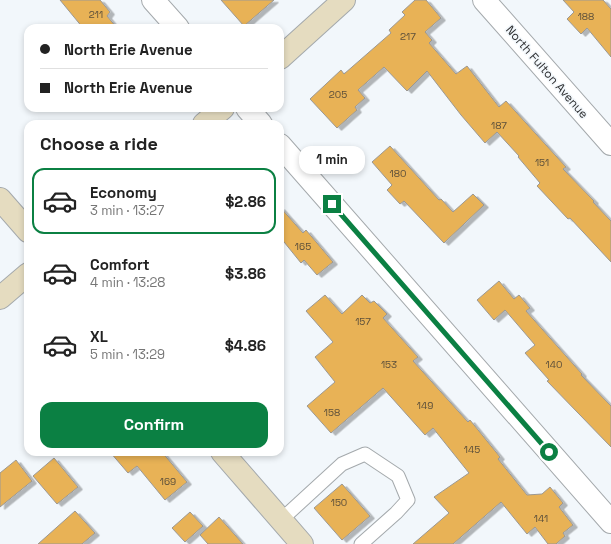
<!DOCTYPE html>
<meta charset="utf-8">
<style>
:root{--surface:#fff;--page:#f2f2f2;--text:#222;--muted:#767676;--line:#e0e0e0;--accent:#0b8043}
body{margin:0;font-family:"Space Grotesk",sans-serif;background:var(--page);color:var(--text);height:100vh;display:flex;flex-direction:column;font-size:15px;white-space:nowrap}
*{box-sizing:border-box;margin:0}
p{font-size:13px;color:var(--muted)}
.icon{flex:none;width:22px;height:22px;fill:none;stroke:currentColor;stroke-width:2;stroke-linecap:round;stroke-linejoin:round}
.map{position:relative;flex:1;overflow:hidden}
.details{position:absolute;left:24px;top:120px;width:260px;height:336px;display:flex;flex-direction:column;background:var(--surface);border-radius:12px;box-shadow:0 2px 6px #0003}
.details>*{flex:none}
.banner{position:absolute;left:24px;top:24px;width:260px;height:88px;border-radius:12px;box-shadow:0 2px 6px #0003;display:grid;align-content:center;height:88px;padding:0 16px;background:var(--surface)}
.end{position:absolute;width:18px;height:18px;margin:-9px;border:5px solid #0b8043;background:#fff;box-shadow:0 0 0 2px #fff}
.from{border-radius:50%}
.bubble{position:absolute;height:28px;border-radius:12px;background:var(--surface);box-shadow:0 2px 6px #0003;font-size:13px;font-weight:700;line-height:28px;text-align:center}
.banner b{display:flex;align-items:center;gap:14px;height:38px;font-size:15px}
.banner b+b{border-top:1px solid var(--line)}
.banner i{width:10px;height:10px;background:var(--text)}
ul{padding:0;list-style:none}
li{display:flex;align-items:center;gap:12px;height:66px;margin:0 8px 6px;padding:0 8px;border:2px solid transparent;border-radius:12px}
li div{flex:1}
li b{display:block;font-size:15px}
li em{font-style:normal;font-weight:700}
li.active{border-color:var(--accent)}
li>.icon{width:36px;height:36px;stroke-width:1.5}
h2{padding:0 16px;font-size:18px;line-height:48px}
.button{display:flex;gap:8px;margin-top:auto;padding:8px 16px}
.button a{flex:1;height:46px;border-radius:12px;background:var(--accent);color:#fff;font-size:16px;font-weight:700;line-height:46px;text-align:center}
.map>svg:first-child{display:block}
</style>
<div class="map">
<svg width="611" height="544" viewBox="0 0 611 544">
<defs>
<filter id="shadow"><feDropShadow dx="4.5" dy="2.5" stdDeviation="0" flood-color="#0004"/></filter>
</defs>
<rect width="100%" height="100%" fill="#f2f7fb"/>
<!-- building -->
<g fill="#e8b256" stroke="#9b9893" filter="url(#shadow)">
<path d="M60 0H100L110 12 107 16 117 28H83Z"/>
<path d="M221 0H274L244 26Z"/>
<path d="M415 0H426L441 18 425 32 432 40 429 43 456 74 467 66 499 107 506 101 566 167 563 169 594 201 593 202 611 221V262L570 218 568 219 537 186 540 183 518 157 519 156 497 132 485 143 461 115 427 71 407 91 384 67 358 90 365 98 355 107 357 110 337 128 310 99 341 70 344 74 391 33 389 30 405 15 402 12Z"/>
<path d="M563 0H603L611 9V57L587 28 581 34 567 19 574 12Z"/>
<path d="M390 146 439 200 441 199 453 212 473 194 484 205 444 243 404 201 400 204 387 190 392 185 372 162Z"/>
<path d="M280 207 303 233 306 230 333 262 317 275 304 260 301 263 280 237Z"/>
<path d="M499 281 514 299 519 295 530 308 526 311 582 374 581 375 611 406V447L547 381 549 380 525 353 535 345 505 310 494 320 477 300Z"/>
<path d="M325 295 342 314 362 295 370 303 374 301 387 314 383 318 418 357 413 361 468 422 470 420 500 457 498 459 527 495 542 494 550 487 563 503 559 507 573 525 563 533 565 536 556 544H548L535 527 527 534 501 502 453 544H413L449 513 434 497 469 473 433 428 425 435 383 388 331 433 307 406 335 382 315 357 333 342 306 311Z"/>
<path d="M110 452H162L187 482 165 500 137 466 128 473Z"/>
<path d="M54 458 78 487 57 504 33 476Z"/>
<path d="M16 460 32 481 0 507V473Z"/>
<path d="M342 484 370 516 342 540 314 508Z"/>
<path d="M75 511 95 533 82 544H38Z"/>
<path d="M190 512 203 526 185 542 172 528Z"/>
<path d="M219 517 243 544H208L200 535Z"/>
</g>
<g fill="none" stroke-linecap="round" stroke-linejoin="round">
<defs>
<path id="lane" d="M281 520 342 464 365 454 398 476 408 500 396 513 361 544"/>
<g id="street">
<path d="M153 0 178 28"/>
<path d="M484 0 611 144"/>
<path d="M247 108 261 124"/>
<path d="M280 145 611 522"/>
</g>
<g id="secondary">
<path d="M280 58 344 0"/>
<path d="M204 124 223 108"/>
<path d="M0 199 28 231"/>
<path d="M0 298 28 274"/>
<path d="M222 452 302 544"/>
</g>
</defs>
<!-- lane casing -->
<use href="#lane" stroke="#a4a9ac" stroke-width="15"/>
<!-- street casing -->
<use href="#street" stroke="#a4a9ac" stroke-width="24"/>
<!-- secondary casing -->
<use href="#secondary" stroke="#a4a9ac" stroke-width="24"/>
<!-- lane -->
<use href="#lane" stroke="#fff" stroke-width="13"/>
<!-- street -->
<use href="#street" stroke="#fff" stroke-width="22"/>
<!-- secondary -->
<use href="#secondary" stroke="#e5dcc0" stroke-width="22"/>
</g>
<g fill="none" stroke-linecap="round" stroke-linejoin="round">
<!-- route -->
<path stroke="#0b8043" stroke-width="5" d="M332 204 549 452"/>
</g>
<g text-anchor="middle" stroke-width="3" stroke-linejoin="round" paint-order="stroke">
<!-- number labels -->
<g font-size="10" fill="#5c4f3a">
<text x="96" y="18">211</text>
<text x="586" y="20">188</text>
<text x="408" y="40">217</text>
<text x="338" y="98">205</text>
<text x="499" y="129">187</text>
<text x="542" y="166">151</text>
<text x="398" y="177">180</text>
<text x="303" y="250">165</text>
<text x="363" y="325">157</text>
<text x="389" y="368">153</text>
<text x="554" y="368">140</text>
<text x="425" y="409">149</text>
<text x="332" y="416">158</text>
<text x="472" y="453">145</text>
<text x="168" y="485">169</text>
<text x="339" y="506">150</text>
<text x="541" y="522">141</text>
</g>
<!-- street labels -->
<g font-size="12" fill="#2d2e30" stroke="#f2f7fb">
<text transform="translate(547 72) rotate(49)" y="4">North Fulton Avenue</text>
</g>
</g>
</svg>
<i class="end from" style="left:549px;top:452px"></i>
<i class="end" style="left:332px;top:204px"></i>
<div class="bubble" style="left:299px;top:146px;width:66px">1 min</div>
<div class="banner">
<b><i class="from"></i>North Erie Avenue</b>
<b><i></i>North Erie Avenue</b>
</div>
<section class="details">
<h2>Choose a ride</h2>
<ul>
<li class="active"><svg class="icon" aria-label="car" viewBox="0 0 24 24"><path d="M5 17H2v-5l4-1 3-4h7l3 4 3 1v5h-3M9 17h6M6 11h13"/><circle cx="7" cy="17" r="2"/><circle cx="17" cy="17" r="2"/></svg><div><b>Economy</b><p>3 min · 13:27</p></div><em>$2.86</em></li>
<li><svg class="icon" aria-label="car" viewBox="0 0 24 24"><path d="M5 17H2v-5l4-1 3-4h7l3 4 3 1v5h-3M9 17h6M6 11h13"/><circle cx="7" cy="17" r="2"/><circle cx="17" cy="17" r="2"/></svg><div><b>Comfort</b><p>4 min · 13:28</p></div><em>$3.86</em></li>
<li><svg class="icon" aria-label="car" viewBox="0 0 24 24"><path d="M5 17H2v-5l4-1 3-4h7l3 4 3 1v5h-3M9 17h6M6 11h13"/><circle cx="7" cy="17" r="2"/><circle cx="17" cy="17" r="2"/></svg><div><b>XL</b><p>5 min · 13:29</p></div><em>$4.86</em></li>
</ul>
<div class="button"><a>Confirm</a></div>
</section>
</div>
